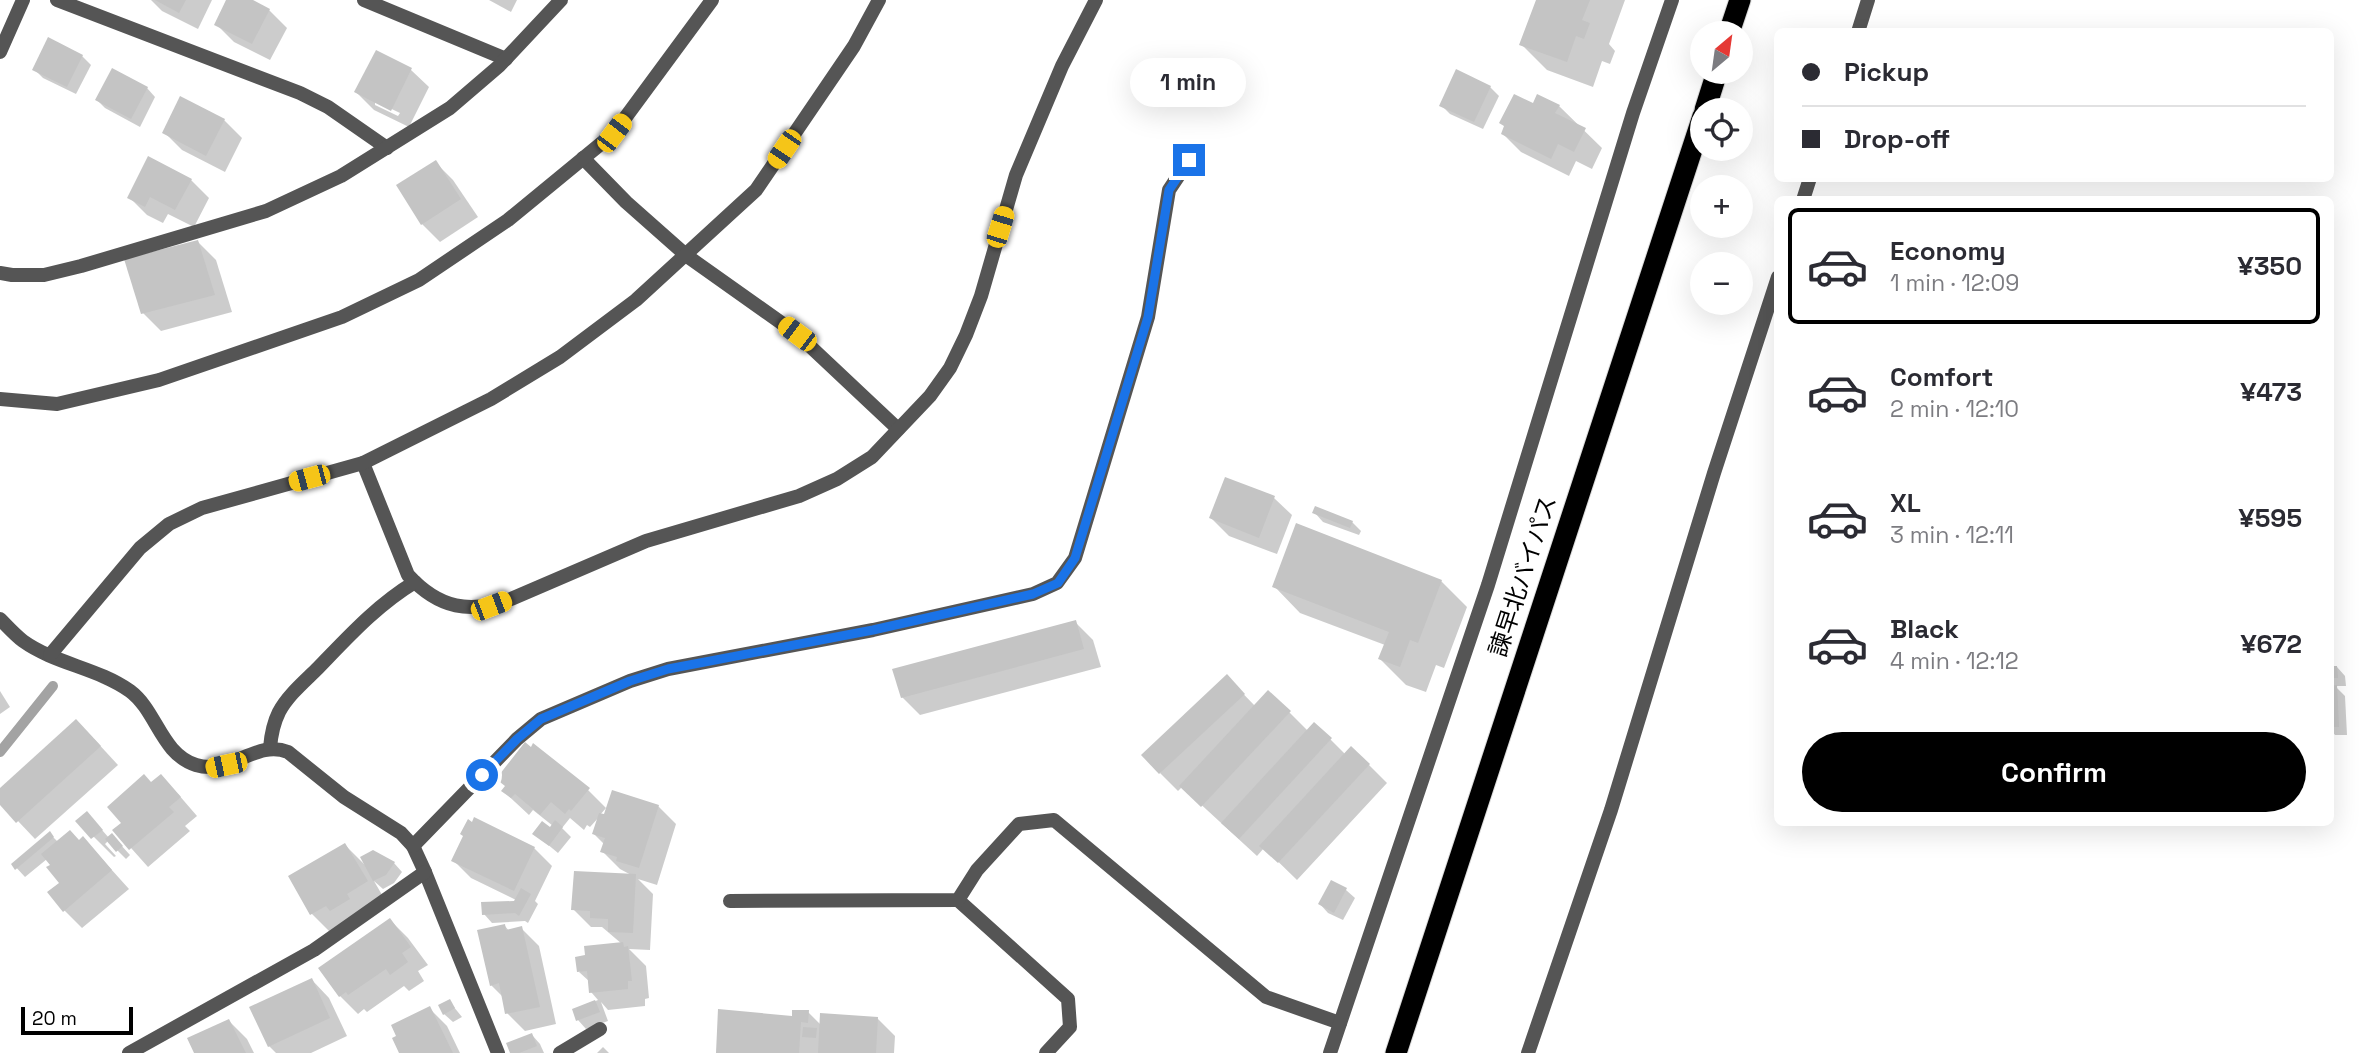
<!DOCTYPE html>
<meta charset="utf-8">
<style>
:root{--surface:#fff;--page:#f7f7f7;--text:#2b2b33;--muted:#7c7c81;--line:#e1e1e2;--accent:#000}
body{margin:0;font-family:"Space Grotesk","Noto Sans JP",sans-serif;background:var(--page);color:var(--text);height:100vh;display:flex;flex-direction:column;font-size:26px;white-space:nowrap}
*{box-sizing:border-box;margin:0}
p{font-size:23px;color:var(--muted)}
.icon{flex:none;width:38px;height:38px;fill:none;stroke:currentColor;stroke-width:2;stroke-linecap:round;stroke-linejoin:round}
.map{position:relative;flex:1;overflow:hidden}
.side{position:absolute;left:1774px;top:196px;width:560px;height:630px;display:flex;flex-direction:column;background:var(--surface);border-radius:10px;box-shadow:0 7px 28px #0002}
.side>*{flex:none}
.guide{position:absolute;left:1774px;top:28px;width:560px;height:154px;border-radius:10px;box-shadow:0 7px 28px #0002;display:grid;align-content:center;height:154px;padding:0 28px;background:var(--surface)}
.needle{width:46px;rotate:29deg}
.controls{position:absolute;left:1690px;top:21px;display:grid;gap:14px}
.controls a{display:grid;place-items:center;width:63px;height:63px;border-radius:50%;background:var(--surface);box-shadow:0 7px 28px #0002;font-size:35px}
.scale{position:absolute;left:21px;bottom:18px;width:112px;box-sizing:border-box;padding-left:7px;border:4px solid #000;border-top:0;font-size:19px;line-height:24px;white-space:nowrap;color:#000;-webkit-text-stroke:5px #fff;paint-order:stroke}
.end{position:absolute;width:32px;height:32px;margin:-16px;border:9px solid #1a73e8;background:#fff;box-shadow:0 0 0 4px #fff}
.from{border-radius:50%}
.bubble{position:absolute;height:49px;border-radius:24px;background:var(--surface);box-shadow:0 7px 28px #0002;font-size:23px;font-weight:600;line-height:49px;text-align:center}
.car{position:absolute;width:21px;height:42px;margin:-21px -10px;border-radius:9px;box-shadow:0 0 5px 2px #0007;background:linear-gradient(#f5c518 24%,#345 0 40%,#f5c518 0 76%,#345 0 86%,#f5c518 0)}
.guide b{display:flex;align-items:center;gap:24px;height:66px;font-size:26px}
.guide b+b{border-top:2px solid var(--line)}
.guide i{width:18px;height:18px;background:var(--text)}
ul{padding:12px 0 0;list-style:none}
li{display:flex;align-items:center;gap:21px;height:116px;margin:0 14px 10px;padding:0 14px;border:4px solid transparent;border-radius:10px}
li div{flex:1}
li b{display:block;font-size:26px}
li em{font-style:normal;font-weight:600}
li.on{border-color:var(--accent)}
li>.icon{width:63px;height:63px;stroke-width:1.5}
.action{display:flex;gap:14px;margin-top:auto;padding:14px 28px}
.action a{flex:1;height:80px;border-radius:42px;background:var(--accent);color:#fff;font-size:28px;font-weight:600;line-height:80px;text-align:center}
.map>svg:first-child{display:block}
</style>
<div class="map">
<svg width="2363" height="1053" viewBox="0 0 2363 1053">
<rect width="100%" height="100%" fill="#fff"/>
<!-- shadow -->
<g fill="#0003" fill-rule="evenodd">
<path d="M151 0H212L198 29 162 11Z"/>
<path d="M228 0H249L269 10 287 28 270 60 234 42 216 24Z"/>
<path d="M489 0H517L511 12Z"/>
<path d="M1538 0H1625L1609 44 1615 51 1610 64 1602 61 1593 87 1547 70 1521 44Z"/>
<path d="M377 52 411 70 429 87 409 127 374 110 356 92ZM375 101 400 113 398 116 375 105Z"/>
<path d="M82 56 91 65 76 94 43 78 34 69Z"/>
<path d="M1490 87 1499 96 1483 129 1450 114 1441 105Z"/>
<path d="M147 88 155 97 140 127 105 108 97 100Z"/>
<path d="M1559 106 1602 148 1592 169 1576 161 1569 176 1521 152 1503 134Z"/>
<path d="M224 120 242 138 225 172 182 150 164 132Z"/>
<path d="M435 162 453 180 478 217 440 242 422 224Z"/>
<path d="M191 180 209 198 194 227 168 214 163 223 147 215 129 197Z"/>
<path d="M198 242 216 260 232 312 161 331 143 313Z"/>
<path d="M1274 498 1292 515 1277 554 1229 536 1211 518Z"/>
<path d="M1315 513 1352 522 1361 531 1359 535 1323 522Z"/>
<path d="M1441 581 1467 607 1444 668 1436 665 1426 692 1406 685 1380 659 1385 645 1300 613 1274 586Z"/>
<path d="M1075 622 1093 640 1101 667 920 715 902 697Z"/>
<path d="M2337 667 2345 676 2346 686H2335L2345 696 2347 735H2335L2331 730V668Z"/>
<path d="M1227 677 1255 706 1289 712 1308 731 1330 739 1346 755 1369 765 1387 783 1297 880 1264 848 1257 856 1182 787 1178 791 1160 773Z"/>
<path d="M0 691 10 707 0 714Z"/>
<path d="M94 739 118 765 35 839 0 802V790Z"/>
<path d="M152 784 178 794 197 816 185 826 190 831 148 867 115 830 124 823Z"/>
<path d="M588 790 606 808 600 815 658 806 676 824 657 885 638 879 653 894 650 950 629 949 646 966 649 998 645 999V1006L608 1010 601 1002 608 1021 586 1029 578 1020 574 1010 598 1000 591 992 590 982 579 972 622 944 602 927H591L573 909 633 876 620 869 602 851 604 844 594 834 600 816 590 827 587 825 584 830 570 818 562 828 571 837 558 853 535 834 550 830 553 826 533 810 529 815 503 791Z"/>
<path d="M78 821 95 822 109 838 120 844 130 855 126 859 108 841 105 844 116 856 114 857Z"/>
<path d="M50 834 58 842H80L83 838 129 889 82 928 64 910 62 884 47 859 25 877 13 864Z"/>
<path d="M345 845 365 865 394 863 402 872 394 883 383 889 374 881 385 900 330 932 312 914 290 877Z"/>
<path d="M534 848 552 866 535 901 538 904 528 923 525 921 492 923 484 914 520 902 471 878 453 860Z"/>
<path d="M1331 882 1346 890 1355 898 1343 920 1328 913 1320 904Z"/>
<path d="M390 920 408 938 428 965 418 971 424 981 409 991 404 986 367 1012 364 1009 358 1014 340 996 321 969Z"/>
<path d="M505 926 509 931 521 928 539 946 556 1024 525 1031 507 1013 504 998 491 985Z"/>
<path d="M312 980 329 998 347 1036 311 1053H276L269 1046Z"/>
<path d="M449 1001 462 1017 453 1022 444 1014Z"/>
<path d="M429 1008 447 1026 460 1053H401Z"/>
<path d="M808 1012 821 1025 877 1018 895 1036 894 1053H717Z"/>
<path d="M229 1021 247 1039 254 1053H196Z"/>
<path d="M532 1035 540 1044 544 1053H512Z"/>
<path d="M603 1047 609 1053H597Z"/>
</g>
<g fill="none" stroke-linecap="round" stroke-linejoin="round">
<!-- stream -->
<path stroke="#a3a3a3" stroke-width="10" d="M0 752 53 686"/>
</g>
<!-- building -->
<g fill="#c4c4c4">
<path d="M155 0H186L179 13Z"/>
<path d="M226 0H253L270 9 252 44 214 25Z"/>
<path d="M1536 0H1590L1582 20 1590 23 1584 39 1576 36 1567 62 1519 45Z"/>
<path d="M48 37 83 55 67 87 32 70Z"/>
<path d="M376 50 412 68 391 111 354 92Z"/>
<path d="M112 68 148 87 131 119 95 100Z"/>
<path d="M1456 69 1491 86 1474 122 1439 106Z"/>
<path d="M1514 94 1533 103 1537 94 1560 105 1555 113 1586 128 1574 152 1558 144 1551 159 1501 134 1504 126 1499 123Z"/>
<path d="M180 96 225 119 206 156 162 133Z"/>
<path d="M148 156 192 179 175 210 150 197 145 207 127 198Z"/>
<path d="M436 160 461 199 421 225 396 185Z"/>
<path d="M198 240 215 295 141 314 124 259Z"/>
<path d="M1225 477 1275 496 1259 538 1209 518Z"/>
<path d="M1315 506 1353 521 1350 528 1312 513Z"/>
<path d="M1296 523 1442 580 1418 643 1410 640 1400 667 1378 659 1389 632 1272 587Z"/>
<path d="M1076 620 1084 649 901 698 892 669Z"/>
<path d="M2331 666H2337L2338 678H2331Z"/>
<path d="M1227 674 1245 694 1159 774 1141 755Z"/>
<path d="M2337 685 2339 727H2331V686Z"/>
<path d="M1268 690 1291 711 1201 807 1179 786Z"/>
<path d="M76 719 101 746 16 823 0 805V788Z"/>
<path d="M1314 722 1332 738 1239 839 1221 823Z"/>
<path d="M525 742 531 747 533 743 590 788 571 811 569 809 565 814 551 802 540 815 515 794 511 798 501 791 505 786 496 779Z"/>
<path d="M1351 746 1370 764 1278 863 1259 846Z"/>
<path d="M144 774 151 782 161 774 181 797 169 807 174 812 129 850 112 830 121 823 107 807Z"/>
<path d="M612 790 659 805 639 868 616 861 617 857 600 852 605 838 592 834 599 813 604 814Z"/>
<path d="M87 811 103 830 91 839 75 821Z"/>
<path d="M474 817 535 847 514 891 451 861 463 836 460 834 468 819 472 822Z"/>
<path d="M555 820 563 827 549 846 532 834 542 821 550 827Z"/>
<path d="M70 830 79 840 83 836 112 870 63 912 47 892 59 883 46 867 50 865 41 854Z"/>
<path d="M50 831 54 837 15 870 11 864Z"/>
<path d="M112 833 123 846 116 852 105 839Z"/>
<path d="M345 843 368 881 347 894 350 899 330 911 326 906 310 915 288 876Z"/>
<path d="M373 850 395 862 386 875 373 881 360 857Z"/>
<path d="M574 871 636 874 633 933 608 932V919L590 918V911L571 910Z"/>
<path d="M1331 880 1347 888 1334 913 1318 904Z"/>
<path d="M521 888 531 894 519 916 515 913 482 915 481 902 514 901Z"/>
<path d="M390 918 411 947 402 953 408 962 390 975 386 969 348 995 346 992 339 997 318 968Z"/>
<path d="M505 924 506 930 522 926 540 1007 505 1014 499 983 490 986 477 930Z"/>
<path d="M623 942 624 947 628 946 632 981H628V989L589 993 587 971 577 972 575 957 585 955 584 946Z"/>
<path d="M312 978 330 1018 268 1047 249 1007Z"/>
<path d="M450 999 455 1008 443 1015 438 1005Z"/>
<path d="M595 1000 600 1012 576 1021 572 1009Z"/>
<path d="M430 1006 453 1053H399L392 1038 396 1036 391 1025Z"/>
<path d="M718 1009 792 1016V1010H809L808 1023 801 1022 799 1053H716Z"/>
<path d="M820 1013 878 1017 876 1053H818Z"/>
<path d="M229 1019 246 1053H194L187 1038Z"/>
<path d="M803 1027 817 1028 816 1038 802 1037Z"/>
<path d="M532 1033 537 1046 519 1053H510L506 1043Z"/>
</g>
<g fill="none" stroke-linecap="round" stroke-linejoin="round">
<defs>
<g id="highway">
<path d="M1729 33 1740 0"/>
<path d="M1705 110 1717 72"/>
<path d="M1396 1053 1703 116"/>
</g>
</defs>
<!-- highway casing -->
<use href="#highway" stroke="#dbdbdb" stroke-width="23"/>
<!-- street -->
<g stroke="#555" stroke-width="14">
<path d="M57 0 300 93 328 107 387 148"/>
<path d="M364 0 506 59"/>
<path d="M1858 32 1868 0"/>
<path d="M0 52 23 0"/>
<path d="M583 158 626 202 687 256 797 334 898 429"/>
<path d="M1803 200 1810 178"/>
<path d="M0 273 12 275H44L81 266 266 211 341 176 450 108 499 66 561 0"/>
<path d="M0 399 57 404 159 380 342 317 419 280 508 220 614 133 712 0"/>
<path d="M363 463 408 575C439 609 470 614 511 599L646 541 799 496 837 479 872 457 930 396 950 368 966 335 981 296 1016 175 1062 66 1096 0"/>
<path d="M0 619C7 626 15 635 23 641 55 664 98 668 130 691 157 711 161 754 196 765 230 776 256 739 288 752L344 797 401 833 413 846 425 872 498 1053"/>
<path d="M50 655 140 548 169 524 202 508 363 463 491 399 560 357 636 300 756 190 854 46 879 0"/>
<path d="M270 748C271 735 273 724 279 712 288 695 305 681 318 668 349 636 377 605 415 582"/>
<path d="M413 846 517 739 541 719 630 681 668 669 873 630 1033 594 1057 583 1075 558 1148 317 1169 190 1189 160"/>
<path d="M958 900 1068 999 1070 1027 1046 1053"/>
<path d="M730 901 958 900 977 870 1019 824 1054 820 1266 997 1340 1023"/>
<path d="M129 1053 314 950 425 872"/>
<path d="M560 1053 600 1029"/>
<path d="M1330 1053 1488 585 1633 113 1672 0"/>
<path d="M1528 1053 1611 810 1714 473 1778 277"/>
</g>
<!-- highway -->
<use href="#highway" stroke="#000" stroke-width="21"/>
</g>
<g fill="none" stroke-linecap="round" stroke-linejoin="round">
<!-- route -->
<path stroke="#1a73e8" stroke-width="9" d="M482 775 517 739 541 719 630 681 668 669 873 630 1033 594 1058 583 1075 558 1148 317 1169 190 1189 160"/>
</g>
<g text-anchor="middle" stroke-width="6" stroke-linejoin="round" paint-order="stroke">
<!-- street labels -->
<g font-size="24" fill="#000" stroke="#fff">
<text transform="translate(1523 576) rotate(-72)" y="8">諫早北バイパス</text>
</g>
</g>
</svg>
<div class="controls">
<a><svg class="needle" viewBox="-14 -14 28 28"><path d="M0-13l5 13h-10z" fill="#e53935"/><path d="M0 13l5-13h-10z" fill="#7c7c81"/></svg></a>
<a><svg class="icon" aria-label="locate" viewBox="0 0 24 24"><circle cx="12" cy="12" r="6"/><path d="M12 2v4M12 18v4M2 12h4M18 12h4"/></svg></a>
<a>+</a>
<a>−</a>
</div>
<div class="scale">20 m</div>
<i class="end from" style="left:482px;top:775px"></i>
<i class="end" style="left:1189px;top:160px"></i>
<div class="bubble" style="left:1130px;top:58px;width:116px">1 min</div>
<i class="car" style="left:614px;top:133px;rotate:37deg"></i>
<i class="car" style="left:784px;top:149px;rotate:214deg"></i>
<i class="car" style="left:1000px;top:227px;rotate:17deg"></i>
<i class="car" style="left:797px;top:334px;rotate:307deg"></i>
<i class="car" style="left:309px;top:478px;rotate:255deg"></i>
<i class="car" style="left:491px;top:606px;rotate:69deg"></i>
<i class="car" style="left:226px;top:765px;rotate:258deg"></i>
<div class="guide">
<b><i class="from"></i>Pickup</b>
<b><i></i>Drop-off</b>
</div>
<section class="side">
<ul>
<li class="on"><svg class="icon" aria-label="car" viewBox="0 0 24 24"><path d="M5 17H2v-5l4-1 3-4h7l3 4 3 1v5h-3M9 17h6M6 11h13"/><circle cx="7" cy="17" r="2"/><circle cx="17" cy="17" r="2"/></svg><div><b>Economy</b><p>1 min · 12:09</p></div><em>¥350</em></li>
<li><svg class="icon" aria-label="car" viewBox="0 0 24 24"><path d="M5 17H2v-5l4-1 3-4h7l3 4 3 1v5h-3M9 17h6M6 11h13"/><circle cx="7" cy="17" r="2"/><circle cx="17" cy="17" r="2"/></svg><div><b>Comfort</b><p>2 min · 12:10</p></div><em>¥473</em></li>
<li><svg class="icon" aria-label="car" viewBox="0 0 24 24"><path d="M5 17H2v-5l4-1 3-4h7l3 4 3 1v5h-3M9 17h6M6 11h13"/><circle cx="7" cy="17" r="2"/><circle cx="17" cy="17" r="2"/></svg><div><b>XL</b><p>3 min · 12:11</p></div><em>¥595</em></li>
<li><svg class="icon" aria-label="car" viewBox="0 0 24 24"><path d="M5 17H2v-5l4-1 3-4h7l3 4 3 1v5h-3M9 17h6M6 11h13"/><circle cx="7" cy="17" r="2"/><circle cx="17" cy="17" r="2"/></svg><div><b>Black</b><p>4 min · 12:12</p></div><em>¥672</em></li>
</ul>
<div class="action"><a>Confirm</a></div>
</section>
</div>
